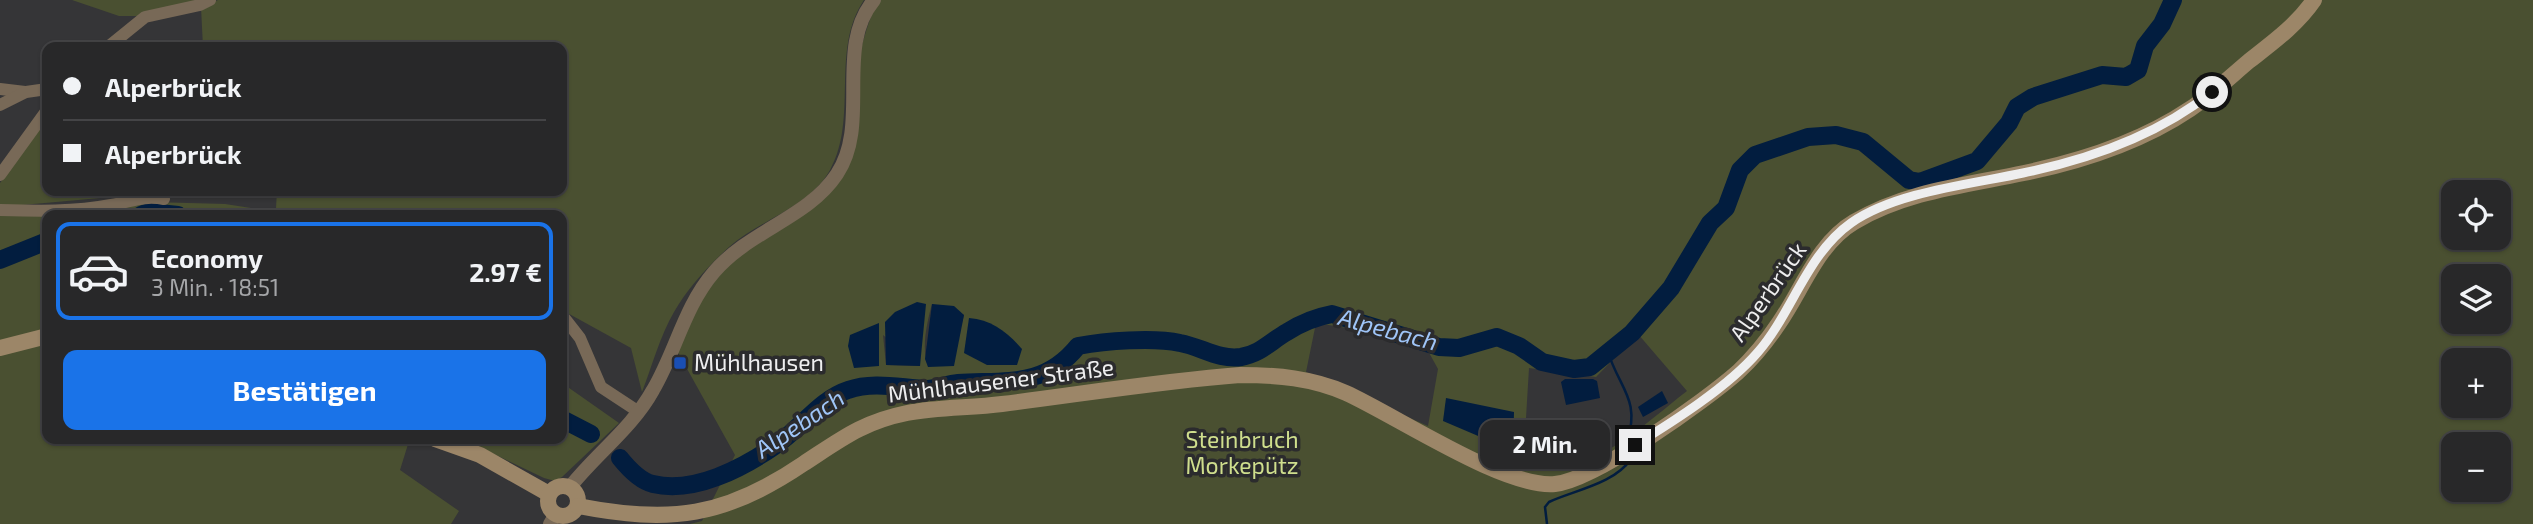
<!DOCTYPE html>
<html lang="de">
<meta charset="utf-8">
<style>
:root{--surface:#282829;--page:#303031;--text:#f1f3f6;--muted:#a5a6a8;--line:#444446;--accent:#1a73e8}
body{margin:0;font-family:"Exo 2",sans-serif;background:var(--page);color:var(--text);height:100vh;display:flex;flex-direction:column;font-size:26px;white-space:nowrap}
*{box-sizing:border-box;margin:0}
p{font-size:23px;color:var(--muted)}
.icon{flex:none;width:38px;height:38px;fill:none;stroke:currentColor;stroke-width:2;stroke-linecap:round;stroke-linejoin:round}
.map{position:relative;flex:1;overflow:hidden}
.details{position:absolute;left:42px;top:210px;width:525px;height:234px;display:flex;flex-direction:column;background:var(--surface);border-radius:14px;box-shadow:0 2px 5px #0004,0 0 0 2px var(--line)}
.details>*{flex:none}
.banner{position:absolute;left:42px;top:42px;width:525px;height:154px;border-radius:14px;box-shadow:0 2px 5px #0004,0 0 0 2px var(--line);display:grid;align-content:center;height:154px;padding:0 21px;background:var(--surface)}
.controls{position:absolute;left:2441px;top:180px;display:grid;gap:14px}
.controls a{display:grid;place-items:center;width:70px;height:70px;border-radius:14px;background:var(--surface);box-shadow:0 2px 5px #0004,0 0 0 2px var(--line);font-size:35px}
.end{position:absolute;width:32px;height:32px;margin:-16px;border:9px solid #eeeeef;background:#111;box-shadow:0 0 0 4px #111}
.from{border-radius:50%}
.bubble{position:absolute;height:49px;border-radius:14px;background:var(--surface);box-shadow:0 2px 5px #0004,0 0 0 2px var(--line);font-size:23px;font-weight:700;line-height:49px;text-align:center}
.banner b{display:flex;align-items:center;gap:24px;height:66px;font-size:26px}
.banner b+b{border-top:2px solid var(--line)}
.banner i{width:18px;height:18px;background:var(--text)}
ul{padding:12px 0 0;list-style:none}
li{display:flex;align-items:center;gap:21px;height:98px;margin:0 14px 10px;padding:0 7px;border:4px solid transparent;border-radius:14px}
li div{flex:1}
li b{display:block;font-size:26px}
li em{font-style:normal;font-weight:700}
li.current{border-color:var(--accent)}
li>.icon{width:63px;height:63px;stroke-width:1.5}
.primary-button{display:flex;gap:14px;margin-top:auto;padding:14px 21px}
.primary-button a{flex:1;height:80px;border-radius:14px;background:var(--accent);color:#fff;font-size:28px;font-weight:700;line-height:80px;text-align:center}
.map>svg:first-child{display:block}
</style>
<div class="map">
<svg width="2533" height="524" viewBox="0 0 2533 524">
<rect width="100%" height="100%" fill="#353537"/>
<!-- green -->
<g fill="#4a5031" fill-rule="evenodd">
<path d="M72 0H207L144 16H119Z"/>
<path d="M218 0H864C830 50 859 118 830 170 810 207 759 220 729 247 709 265 687 289 674 312 660 336 652 366 642 392L631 348 562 310V215H47V331L0 344V213L151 202 225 204 289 214 276 208 277 191H562V47H203L201 7Z"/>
<path d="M878 0H2533V524H690L702 521 735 455 676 349 697 304 731 261 842 173C850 115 853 54 878 0ZM2454 192H2499V238H2454ZM2454 276H2499V322H2454ZM932 304 964 315 958 339 928 366C921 349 927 322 932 304ZM1316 323 1422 340 1438 369 1428 426 1306 372ZM1638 334 1687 391C1639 428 1589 480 1523 468L1529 368 1596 377ZM883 335 920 366 886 365ZM2454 360H2499V406H2454ZM2454 444H2499V490H2454Z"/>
<path d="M47 118V191H146L145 194 0 207V183Z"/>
<path d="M47 341V439H404L409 441 400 470 459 511 451 524H0V354Z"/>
<path d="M562 383 619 423 562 477 555 481 544 478 463 439H562Z"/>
</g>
<!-- water -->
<g fill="#021d3f">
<path d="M917 302 926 304 920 366 886 365 885 322 895 312Z"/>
<path d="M932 304 954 306 964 315 954 366 928 367 925 359Z"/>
<path d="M969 318C992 320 1007 332 1022 349L1017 365H987L964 353Z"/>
<path d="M879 323V366L854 368 848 346 850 335Z"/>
<path d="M1565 379H1593L1597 381 1600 398 1566 405 1561 382Z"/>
<path d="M1662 391 1668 403 1643 417 1638 407Z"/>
<path d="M1446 398 1514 412 1513 445 1497 444 1443 421Z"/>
</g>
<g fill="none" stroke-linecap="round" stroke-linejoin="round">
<!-- stream -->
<g stroke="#021d3f" stroke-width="2.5">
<path d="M1608 352C1619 388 1641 400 1627 441"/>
<path d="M1547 524 1545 507 1549 502C1575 490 1614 484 1631 459"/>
</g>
<!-- river -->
<g stroke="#021d3f" stroke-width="18">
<path d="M141 215 149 212 178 215"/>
<path d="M0 260 47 241"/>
<path d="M562 419 591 434"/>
<path d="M620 458C628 468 640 481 653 484 694 494 743 468 776 445 800 429 820 399 848 390 874 381 900 388 927 389 937 389 947 384 958 383 1007 380 1044 388 1078 346 1105 341 1153 337 1180 343 1202 347 1218 360 1241 357 1260 354 1271 341 1287 332 1301 323 1316 317 1332 314L1439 347 1459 348 1497 337 1519 346 1542 362 1574 369 1590 367 1632 333 1671 288 1710 223 1726 208 1740 170 1755 155 1808 137 1836 135 1863 142 1909 180 1920 182 1977 161 2009 123 2017 107 2033 97 2102 75 2126 77 2138 70 2145 46 2162 24 2173 0"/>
</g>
<!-- minor -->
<g stroke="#786957" stroke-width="12">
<path d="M108 47 145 17 200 5 210 0"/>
<path d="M0 89 25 92"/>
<path d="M0 105 26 92 47 89"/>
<path d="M0 175 47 110"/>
<path d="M0 210C37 211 74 212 111 205 131 202 143 195 164 199"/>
<path d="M562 315 580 338 601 387 639 412"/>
</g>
<!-- tertiary -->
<g stroke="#786957" stroke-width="14">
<path d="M570 487C597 453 632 428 653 390 676 351 684 307 714 272 750 230 808 218 837 174 871 123 834 48 874 0"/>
<path d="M550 524 556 514"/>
</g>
<!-- secondary -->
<g stroke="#9c8668" stroke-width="16">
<path d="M0 348 47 336"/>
<path d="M435 439 480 455 549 494"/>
<circle cx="563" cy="501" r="15"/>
<path d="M578 506C670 524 725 517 803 464 840 440 862 422 907 413 938 407 971 408 1002 404 1082 394 1161 381 1240 375 1277 375 1312 378 1346 393 1395 415 1505 489 1555 484 1595 480 1705 401 1738 372 1754 357 1767 341 1779 323 1802 290 1818 243 1854 222 1906 191 1967 185 2024 173 2082 161 2141 142 2190 109 2211 95 2230 77 2249 61 2272 43 2297 25 2314 0"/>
</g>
</g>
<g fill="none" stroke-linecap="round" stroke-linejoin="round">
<!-- route -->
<path stroke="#eeeeef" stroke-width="9" d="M1635 445C1674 421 1728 387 1758 352 1792 313 1807 254 1851 223 1895 192 1972 184 2023 173 2091 159 2158 135 2212 92"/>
</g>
<!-- markers -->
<rect fill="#1a4fb4" stroke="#2b2b2d" stroke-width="2.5" x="673" y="356" width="14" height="14" rx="3.5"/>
<g text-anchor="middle" stroke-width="7" stroke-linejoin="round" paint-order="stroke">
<!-- street labels -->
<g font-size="23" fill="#eeeeef" stroke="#2b2b2d">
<text transform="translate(1768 292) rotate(-55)" y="8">Alperbrück</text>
<text transform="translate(1001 381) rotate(-7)" y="8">Mühlhausener Straße</text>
</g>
<!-- poi labels -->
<g font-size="23" fill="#eeeeef" stroke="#2b2b2d" text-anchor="start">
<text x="694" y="371">Mühlhausen</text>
</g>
<!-- park labels -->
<g font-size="23" fill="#cfde8d" stroke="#2b2b2d">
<text x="1242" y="448">Steinbruch<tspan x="1242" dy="26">Morkepütz</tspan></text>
</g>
<!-- water labels -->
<g font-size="24" font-style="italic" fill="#9fc5f8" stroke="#2b2b2d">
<text transform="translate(1388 330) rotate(15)" y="8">Alpebach</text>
<text transform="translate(800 424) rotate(-34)" y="8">Alpebach</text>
</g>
</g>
</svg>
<div class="controls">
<a><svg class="icon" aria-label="locate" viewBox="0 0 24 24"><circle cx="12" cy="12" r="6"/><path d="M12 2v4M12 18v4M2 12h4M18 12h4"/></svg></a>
<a><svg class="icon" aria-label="layers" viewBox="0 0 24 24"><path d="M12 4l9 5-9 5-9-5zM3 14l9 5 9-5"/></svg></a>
<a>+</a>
<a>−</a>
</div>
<i class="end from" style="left:2212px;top:92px"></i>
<i class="end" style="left:1635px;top:445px"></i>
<div class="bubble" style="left:1480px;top:420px;width:130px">2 Min.</div>
<div class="banner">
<b><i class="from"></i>Alperbrück</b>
<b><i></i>Alperbrück</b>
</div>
<section class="details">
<ul>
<li class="current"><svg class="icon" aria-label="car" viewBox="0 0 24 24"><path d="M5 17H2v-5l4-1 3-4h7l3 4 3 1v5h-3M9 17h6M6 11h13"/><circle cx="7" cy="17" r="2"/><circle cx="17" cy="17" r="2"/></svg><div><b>Economy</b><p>3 Min. · 18:51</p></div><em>2.97 €</em></li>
</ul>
<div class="primary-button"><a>Bestätigen</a></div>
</section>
</div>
